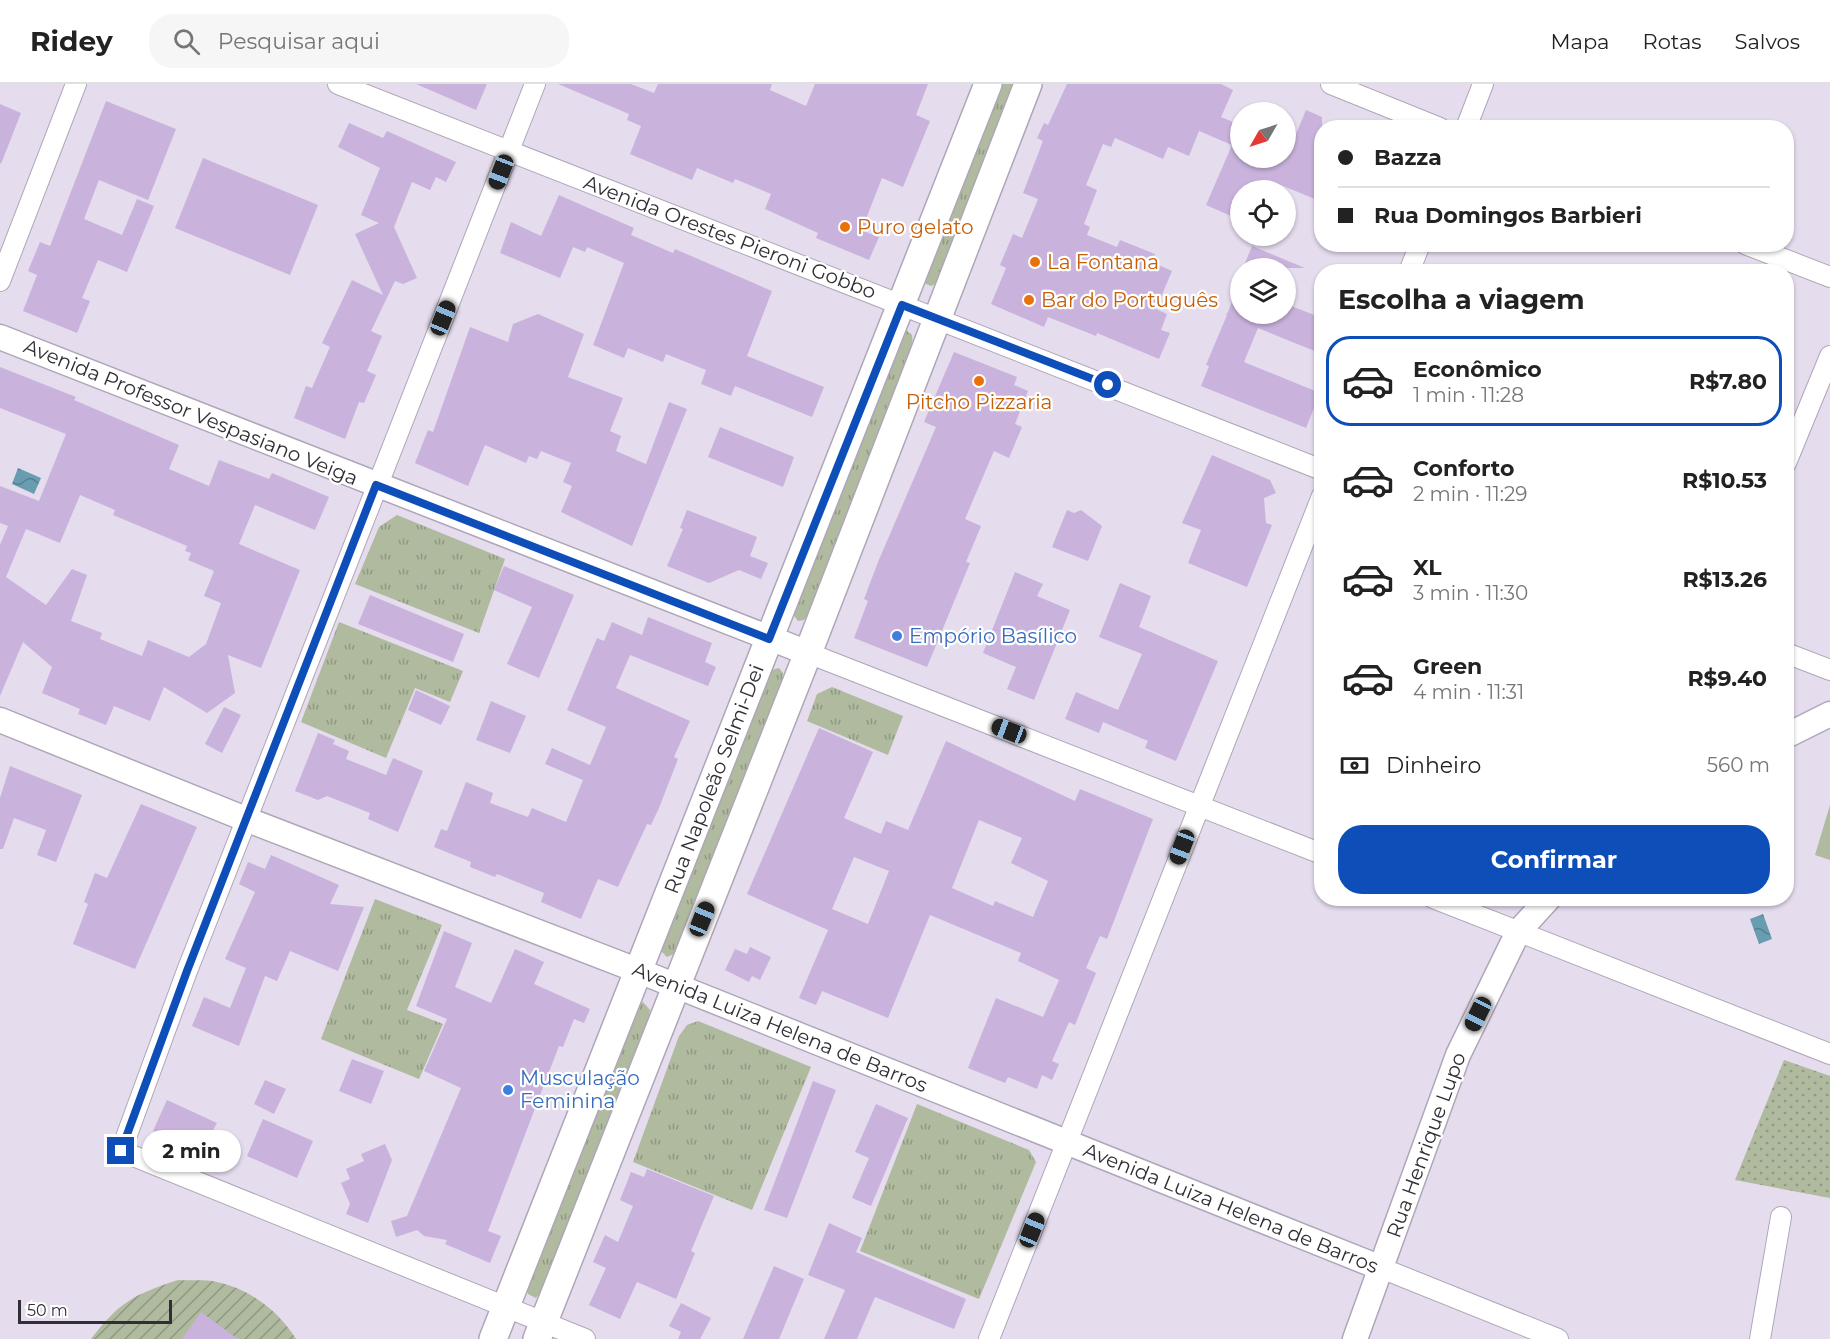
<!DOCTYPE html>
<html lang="pt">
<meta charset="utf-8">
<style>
:root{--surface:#fff;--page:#f6f6f6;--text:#222;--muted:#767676;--line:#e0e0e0;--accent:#0e4eb9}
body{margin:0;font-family:Montserrat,sans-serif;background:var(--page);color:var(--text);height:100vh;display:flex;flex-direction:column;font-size:22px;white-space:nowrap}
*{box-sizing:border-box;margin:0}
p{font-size:20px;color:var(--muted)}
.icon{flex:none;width:33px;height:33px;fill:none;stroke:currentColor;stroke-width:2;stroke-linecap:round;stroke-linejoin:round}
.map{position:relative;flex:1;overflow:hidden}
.details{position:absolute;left:1314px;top:180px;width:480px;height:642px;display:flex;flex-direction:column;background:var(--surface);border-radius:24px;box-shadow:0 2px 4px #0004}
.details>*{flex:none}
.banner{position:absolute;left:1314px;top:36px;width:480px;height:132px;border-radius:24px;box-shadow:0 2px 4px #0004;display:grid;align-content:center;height:132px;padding:0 24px;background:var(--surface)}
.needle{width:39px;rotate:231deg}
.fabs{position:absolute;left:1230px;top:18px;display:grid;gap:12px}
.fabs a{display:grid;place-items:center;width:66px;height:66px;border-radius:50%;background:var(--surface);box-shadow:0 2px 4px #0004;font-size:30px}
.scale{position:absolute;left:18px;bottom:15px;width:154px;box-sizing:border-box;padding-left:6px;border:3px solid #322e35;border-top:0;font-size:16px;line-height:21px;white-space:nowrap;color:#322e35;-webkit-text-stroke:4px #fff;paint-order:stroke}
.end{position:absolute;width:27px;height:27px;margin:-14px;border:8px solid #0e4eb9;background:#fff;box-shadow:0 0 0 3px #fff}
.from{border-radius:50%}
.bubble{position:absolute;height:42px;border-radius:21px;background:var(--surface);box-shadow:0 2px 4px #0004;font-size:20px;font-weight:700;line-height:42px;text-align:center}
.car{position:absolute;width:18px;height:36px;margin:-18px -9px;border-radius:8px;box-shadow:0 0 4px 2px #0007;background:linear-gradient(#222 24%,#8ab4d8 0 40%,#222 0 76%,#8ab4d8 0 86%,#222 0)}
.banner b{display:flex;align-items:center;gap:21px;height:57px;font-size:22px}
.banner b+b{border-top:2px solid var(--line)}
.banner i{width:15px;height:15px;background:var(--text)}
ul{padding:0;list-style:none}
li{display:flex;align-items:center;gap:18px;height:90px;margin:0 12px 9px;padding:0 12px;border:3px solid transparent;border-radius:24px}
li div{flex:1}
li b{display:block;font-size:22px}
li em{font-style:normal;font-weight:700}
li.current{border-color:var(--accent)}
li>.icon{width:54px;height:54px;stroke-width:1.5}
h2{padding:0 24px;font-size:27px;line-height:72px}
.pay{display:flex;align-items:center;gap:15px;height:66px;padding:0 24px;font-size:22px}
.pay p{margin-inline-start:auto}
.button{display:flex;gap:12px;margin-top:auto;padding:12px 24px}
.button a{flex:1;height:69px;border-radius:24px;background:var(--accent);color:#fff;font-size:24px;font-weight:700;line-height:69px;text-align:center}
header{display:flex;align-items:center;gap:36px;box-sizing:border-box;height:84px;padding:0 30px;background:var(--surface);border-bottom:2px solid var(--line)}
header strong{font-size:28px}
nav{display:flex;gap:33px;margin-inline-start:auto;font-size:21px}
.search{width:420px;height:54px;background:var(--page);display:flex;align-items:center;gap:15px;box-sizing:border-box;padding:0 21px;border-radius:24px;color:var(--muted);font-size:22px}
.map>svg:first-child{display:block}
</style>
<header>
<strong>Ridey</strong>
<div class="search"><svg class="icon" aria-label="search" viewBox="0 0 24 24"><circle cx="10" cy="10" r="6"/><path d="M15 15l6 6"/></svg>Pesquisar aqui</div>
<nav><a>Mapa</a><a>Rotas</a><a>Salvos</a></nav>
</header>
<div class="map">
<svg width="1830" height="1255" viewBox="0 0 1830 1255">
<defs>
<pattern id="grass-tufts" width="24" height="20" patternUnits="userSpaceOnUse" patternTransform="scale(1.5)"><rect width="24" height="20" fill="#afba9e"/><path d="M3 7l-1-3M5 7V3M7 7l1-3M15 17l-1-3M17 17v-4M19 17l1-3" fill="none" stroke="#8f9882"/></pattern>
<pattern id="park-dots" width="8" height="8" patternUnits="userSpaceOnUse" patternTransform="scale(1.5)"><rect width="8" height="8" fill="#afba9e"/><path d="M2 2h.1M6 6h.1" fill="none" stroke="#8f9882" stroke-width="1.8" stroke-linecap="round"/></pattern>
<pattern id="garden-furrows" width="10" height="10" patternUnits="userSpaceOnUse" patternTransform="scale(1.5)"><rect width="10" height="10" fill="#afba9e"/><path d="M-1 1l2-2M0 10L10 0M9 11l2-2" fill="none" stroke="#8f9882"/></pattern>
<pattern id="water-waves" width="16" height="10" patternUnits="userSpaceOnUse" patternTransform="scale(1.5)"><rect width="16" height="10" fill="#689cb0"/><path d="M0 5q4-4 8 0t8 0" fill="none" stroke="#568090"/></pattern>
</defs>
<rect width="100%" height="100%" fill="#e5dcee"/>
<!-- grass -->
<g fill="url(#grass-tufts)">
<path d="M998 0H1016L940 196 932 202 926 200 923 191Z"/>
<path d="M906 246 912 251 913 264 810 529 804 536 798 537 792 529 899 252Z"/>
<path d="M397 431 505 475 479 549 355 500 379 443Z"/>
<path d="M339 538 463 587 450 618 415 604 386 674 301 638Z"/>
<path d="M779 584 783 589 781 599 674 870 667 873 662 868V860L766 595 772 586Z"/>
<path d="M832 603 903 632 888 671 807 637 817 610Z"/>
<path d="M375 815 442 841 407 926 443 940 419 995 321 955Z"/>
<path d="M643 918 650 926 649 933 546 1202 536 1214 528 1210 526 1201 635 923Z"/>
<path d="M698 937 811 983 752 1126 633 1078 679 952 687 941Z"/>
<path d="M917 1020 1029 1066 1036 1078 979 1215 860 1167Z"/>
</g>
<!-- park -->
<path fill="url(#park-dots)" d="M1784 976 1830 992V1114L1735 1096Z"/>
<!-- garden -->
<path fill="url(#garden-furrows)" d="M178 1196C191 1197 205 1195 217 1198 250 1205 279 1227 296 1255H91C119 1218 135 1210 178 1196Z"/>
<!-- pitch -->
<path fill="#afba9e" d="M1830 721V776L1815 771Z"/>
<!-- water -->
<g fill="url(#water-waves)">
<path d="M18 384 41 394 34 410 12 400Z"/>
<path d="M1763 830 1772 855 1759 860 1750 835Z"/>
</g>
<!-- building -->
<g fill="#c9b3dd" fill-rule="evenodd">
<path d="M416 0H487L476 26Z"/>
<path d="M558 0H631L654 9 658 0H772L770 6 806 22 815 0H928L916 31 930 37 903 103 882 94 866 135 871 137 866 148 879 153 869 176 816 154 818 149 765 125 771 110 735 95 733 99 697 84 692 96 630 70 641 42 627 36 629 30Z"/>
<path d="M1067 0H1221L1233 6 1221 33 1240 41V74H1286L1306 26 1322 33V118L1269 96 1264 106H1240V136L1206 121 1232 61 1199 47 1189 72 1168 63 1163 75 1115 54 1111 63 1103 60 1086 101 1097 106 1084 140 1090 143 1087 151 1117 163 1120 156 1155 170 1152 178 1172 187 1156 225 1167 230 1161 246 1170 249 1159 275 1097 249 1096 252 1048 233 1044 243 991 220 1006 184 1000 181 1013 150 1022 154 1038 115 1023 109 1043 57 1037 54 1044 39 1048 41Z"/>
<path d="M106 17 176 45 148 116 99 96 84 135 122 151 137 115 154 122 127 188 98 176 82 214 90 217 77 249 23 227 37 191 28 187 40 158 50 162Z"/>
<path d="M0 20 21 29 1 80 0 79Z"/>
<path d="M349 39 383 54 387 47 456 78 446 98 436 93 430 106 412 98 394 143 417 194 403 200 395 197 371 247 382 252 367 287 376 291 364 319 359 318 345 355 294 334 306 302 312 304 330 263 322 259 352 196 383 211 355 150 379 139 361 131 380 84 338 63Z"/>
<path d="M203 74 318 121 290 191 175 144Z"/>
<path d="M559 111 634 144 631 151 673 169 675 165 772 207 747 272 824 303 812 333 735 302 731 312 701 300 706 286 666 270 663 278 628 264 624 274 593 261 624 179 587 163 585 168 573 163 560 194 500 169 511 138 541 152Z"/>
<path d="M1252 162 1305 184H1243Z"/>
<path d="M1240 199V230H1286V220L1322 234V270L1258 244 1244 278 1320 309 1306 344 1201 302 1209 282 1206 281 1227 231 1225 230H1227Z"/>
<path d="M538 230 584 250 568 293 623 314 610 347 621 352 616 367 646 380 669 318 687 325 632 462 561 428 572 402 563 398 571 379 541 367 537 375 529 372 526 379 485 361 468 402 415 379 428 346 433 348 470 243 508 258 513 240Z"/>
<path d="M954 268 1017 293 1014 301 1028 307 1015 340 1022 343 1009 374 994 367 965 435 981 442 966 478 970 479 927 583 854 554 868 517 864 515 878 478 936 343 924 338Z"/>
<path d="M0 283 76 313 74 316 179 361 169 385 209 402 219 376 269 395 272 389 329 413 315 446 255 421 239 460 300 486 261 584 228 571 235 609 207 629 164 603 150 637 114 622 106 641 78 630 80 625 42 609 52 583 23 558 0 612V461L8 442 0 439V402L39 417 66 350 0 324ZM80 411 115 426 113 431 187 462 185 467 191 469 188 476 214 487 204 512 221 519 206 560 189 573 148 556 142 572 100 555 102 549 71 537 87 491 72 485 46 521 6 493 26 445 60 459Z"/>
<path d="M720 343 794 373 783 403 708 373Z"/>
<path d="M1212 371 1270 396 1276 409 1264 414 1266 439 1272 441 1247 503 1188 479 1201 446 1182 439Z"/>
<path d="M687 426 757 453 750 472 768 479 761 495 739 486 709 499 667 482 683 445 680 444Z"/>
<path d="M1067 426 1074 429 1081 426 1102 442 1088 477 1052 463Z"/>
<path d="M504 482 574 511 539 594 507 580 532 523 494 506Z"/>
<path d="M1015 488 1043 500 1037 512 1070 526 1034 616 1007 605 1016 583 983 569Z"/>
<path d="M1120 499 1151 512 1139 543 1218 577 1176 677 1145 664 1148 657 1103 638 1099 649 1065 635 1076 608 1118 626 1142 570 1099 553Z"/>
<path d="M370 511 464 550 453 578 358 540Z"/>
<path d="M648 533 712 559 705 578 716 583 708 602 630 571 616 604 690 637 674 673 678 675 659 724 651 741 647 740 618 803 598 795 581 835 541 818 544 809 497 790 495 793 470 783 471 778 434 763 441 745 447 747 466 698 493 709 490 719 528 733 532 724 566 738 583 696 545 680 552 664 590 681 606 643 567 626 597 554 604 557 612 538 642 551Z"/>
<path d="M416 606 450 622 441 641 408 626Z"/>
<path d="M491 617 526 632 510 669 476 656Z"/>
<path d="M224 623 241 631 222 669 205 660Z"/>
<path d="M819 644 873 668 844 734 881 750 886 737 908 746 946 657 1075 717 1080 705 1153 735 1107 855 1100 852 1086 884 1096 889 1075 941 1069 938 1052 977 1059 980 1052 996 1042 991 1037 1005 1008 993 1005 999 968 984 996 914 1043 933 1059 896 1018 877 1021 869 930 831 888 934 822 907 816 921 799 914 828 846 747 810ZM979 736 1022 754 1011 779 1048 797 1033 833 995 817 993 822 952 804ZM854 773 889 787 868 840 832 825Z"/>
<path d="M318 649 335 656 333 660 349 667 346 675 386 691 393 674 423 687 398 748 368 735 370 729 327 712 318 716 295 707Z"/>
<path d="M10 682 82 711 56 778 37 771 46 746 14 734 3 765H0V714Z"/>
<path d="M141 720 197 743 135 885 73 860 88 820 84 818 95 789 107 794Z"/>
<path d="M271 771 339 801 330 820 364 823 338 887 290 867 277 897 265 892 239 962 192 942 204 913 230 924 246 884 225 875 255 808 239 800 248 778 265 785Z"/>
<path d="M444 847 472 859 455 903 491 919 515 865 544 878 534 900 590 925 584 939 574 935 563 963 559 962 488 1147 501 1152 490 1179 445 1160 447 1156 424 1152 417 1146 396 1153 391 1137 407 1132 461 1004 424 987 447 935 416 922Z"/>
<path d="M750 863 771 873 760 896 752 892 749 898 725 886 735 865 747 870Z"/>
<path d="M352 975 384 987 371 1020 339 1007Z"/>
<path d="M265 996 286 1005 274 1030 254 1020Z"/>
<path d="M813 997 836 1006 787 1134 764 1126Z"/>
<path d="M167 1016 217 1039 212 1048 222 1053 210 1079 160 1056 163 1051 153 1047Z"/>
<path d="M876 1020 908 1034 871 1122 852 1114 869 1074 855 1068Z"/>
<path d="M263 1035 313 1057 297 1094 247 1072Z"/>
<path d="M385 1060 392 1076 368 1139 346 1130 350 1120 341 1099 350 1095 346 1085 364 1077 361 1070Z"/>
<path d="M647 1085 714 1112 691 1167 695 1169 676 1215 637 1198 620 1235 589 1221 606 1184 593 1178 605 1151 618 1158 633 1122 620 1116 631 1088 644 1093Z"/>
<path d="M829 1139 862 1154 856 1168 966 1215 954 1245 875 1213 857 1255H824L845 1206 808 1191Z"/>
<path d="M774 1182 804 1195 779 1255H743Z"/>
<path d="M681 1219 711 1234 700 1255H678L681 1248 669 1242Z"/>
<path d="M201 1228 238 1255H182Z"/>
</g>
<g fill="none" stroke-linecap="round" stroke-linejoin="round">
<defs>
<g id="minor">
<path d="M338 0 1322 386"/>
<path d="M535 0 187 887 121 1067 585 1255"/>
<path d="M1331 0 1440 44"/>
<path d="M1466 44 1483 0"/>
<path d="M1745 160 1830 193"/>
<path d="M1409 188 1420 160"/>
<path d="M0 197 76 0"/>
<path d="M1786 379 1830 272"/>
<path d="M808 569 1322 770"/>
<path d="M1786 569 1830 586"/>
<path d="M1433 814 1830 970"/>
<path d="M1381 1184 1558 1255"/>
<path d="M989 1255 1322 412"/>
<path d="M1760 1255 1781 1133"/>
</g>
<g id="tertiary">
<path d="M0 253 808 569"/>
<path d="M0 636 248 736 639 887 1381 1184"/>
<path d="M1786 652 1830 630"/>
<path d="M1355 1255 1458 971 1518 848 1549 814"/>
</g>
<g id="secondary">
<path d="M493 1255 988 0"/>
<path d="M537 1255 808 569 1028 0"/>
</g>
</defs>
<!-- minor casing -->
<use href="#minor" stroke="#afa6b7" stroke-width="22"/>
<!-- tertiary casing -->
<use href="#tertiary" stroke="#afa6b7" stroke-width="27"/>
<!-- secondary casing -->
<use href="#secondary" stroke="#afa6b7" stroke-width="30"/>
<!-- minor -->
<use href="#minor" stroke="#fff" stroke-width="20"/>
<!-- tertiary -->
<use href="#tertiary" stroke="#fff" stroke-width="24"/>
<!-- secondary -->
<use href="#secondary" stroke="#fff" stroke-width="27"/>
</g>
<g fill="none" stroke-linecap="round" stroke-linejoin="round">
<!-- route -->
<path stroke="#0e4eb9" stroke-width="8" d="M121 1067 187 887 376 401 769 555 902 221 1108 301"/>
</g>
<!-- markers -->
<g fill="#e8710a" stroke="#fff" stroke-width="2">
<circle cx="845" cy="143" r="6"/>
<circle cx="1035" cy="178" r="6"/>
<circle cx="1029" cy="216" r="6"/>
<circle cx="979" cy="297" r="6"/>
</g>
<g fill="#3f7fe0" stroke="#fff" stroke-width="2">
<circle cx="897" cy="552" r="6"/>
<circle cx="508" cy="1006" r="6"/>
</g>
<g text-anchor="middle" stroke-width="4.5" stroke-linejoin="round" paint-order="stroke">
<!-- food labels -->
<g font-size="20" fill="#c56008" stroke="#fff" text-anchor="start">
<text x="857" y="150">Puro gelato</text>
<text x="1047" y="185">La Fontana</text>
<text x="1041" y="223">Bar do Português</text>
<text x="979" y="325" text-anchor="middle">Pitcho Pizzaria</text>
</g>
<!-- street labels -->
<g font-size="20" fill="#322e35" stroke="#fff">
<text transform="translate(730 153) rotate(21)" y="7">Avenida Orestes Pieroni Gobbo</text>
<text transform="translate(191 328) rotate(22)" y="7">Avenida Professor Vespasiano Veiga</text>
<text transform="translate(714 695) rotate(-69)" y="7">Rua Napoleão Selmi-Dei</text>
<text transform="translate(780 943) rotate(22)" y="7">Avenida Luiza Helena de Barros</text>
<text transform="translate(1426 1061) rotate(-70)" y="7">Rua Henrique Lupo</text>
<text transform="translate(1231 1124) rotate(22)" y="7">Avenida Luiza Helena de Barros</text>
</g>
<!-- shop labels -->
<g font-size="20" fill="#366cbe" stroke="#fff" text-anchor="start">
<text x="909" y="559">Empório Basílico</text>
<text x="520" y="1001">Musculação<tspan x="520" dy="23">Feminina</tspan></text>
</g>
</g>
</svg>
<div class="fabs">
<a><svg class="needle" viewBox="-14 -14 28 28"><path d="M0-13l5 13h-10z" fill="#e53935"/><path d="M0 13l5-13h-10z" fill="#767676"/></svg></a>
<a><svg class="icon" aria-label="locate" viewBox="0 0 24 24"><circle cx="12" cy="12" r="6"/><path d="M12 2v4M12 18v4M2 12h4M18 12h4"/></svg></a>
<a><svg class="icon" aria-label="layers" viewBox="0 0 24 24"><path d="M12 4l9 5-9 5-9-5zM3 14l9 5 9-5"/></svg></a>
</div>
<div class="scale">50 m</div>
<i class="end from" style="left:1108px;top:301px"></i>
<i class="end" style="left:121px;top:1067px"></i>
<div class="bubble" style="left:142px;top:1046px;width:99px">2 min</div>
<i class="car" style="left:501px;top:88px;rotate:201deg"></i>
<i class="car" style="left:443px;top:234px;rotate:22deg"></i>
<i class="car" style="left:1009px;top:647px;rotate:291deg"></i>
<i class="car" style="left:1182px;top:763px;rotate:201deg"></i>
<i class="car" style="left:702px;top:835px;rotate:22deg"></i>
<i class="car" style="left:1478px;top:930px;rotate:206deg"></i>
<i class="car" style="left:1032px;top:1146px;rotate:22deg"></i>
<div class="banner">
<b><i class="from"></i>Bazza</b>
<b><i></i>Rua Domingos Barbieri</b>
</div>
<section class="details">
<h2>Escolha a viagem</h2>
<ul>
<li class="current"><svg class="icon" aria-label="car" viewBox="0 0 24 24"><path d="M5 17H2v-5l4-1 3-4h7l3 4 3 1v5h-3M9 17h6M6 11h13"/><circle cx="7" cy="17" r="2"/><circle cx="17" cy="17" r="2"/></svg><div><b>Econômico</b><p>1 min · 11:28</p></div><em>R$7.80</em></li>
<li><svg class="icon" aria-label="car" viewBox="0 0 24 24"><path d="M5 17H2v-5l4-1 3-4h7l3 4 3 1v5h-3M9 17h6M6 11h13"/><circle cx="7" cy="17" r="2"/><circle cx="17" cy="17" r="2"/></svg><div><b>Conforto</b><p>2 min · 11:29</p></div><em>R$10.53</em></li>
<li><svg class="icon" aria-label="car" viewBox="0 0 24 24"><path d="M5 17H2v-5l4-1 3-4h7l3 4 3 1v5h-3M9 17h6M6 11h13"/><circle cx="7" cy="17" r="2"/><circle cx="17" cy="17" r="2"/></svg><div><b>XL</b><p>3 min · 11:30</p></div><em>R$13.26</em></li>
<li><svg class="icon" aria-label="car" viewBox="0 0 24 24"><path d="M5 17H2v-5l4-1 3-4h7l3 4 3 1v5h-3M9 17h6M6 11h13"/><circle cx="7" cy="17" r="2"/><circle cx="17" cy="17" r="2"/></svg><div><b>Green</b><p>4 min · 11:31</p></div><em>R$9.40</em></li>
</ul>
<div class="pay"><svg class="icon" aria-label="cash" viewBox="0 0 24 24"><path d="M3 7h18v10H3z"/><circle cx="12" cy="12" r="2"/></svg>Dinheiro<p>560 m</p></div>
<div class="button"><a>Confirmar</a></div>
</section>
</div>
